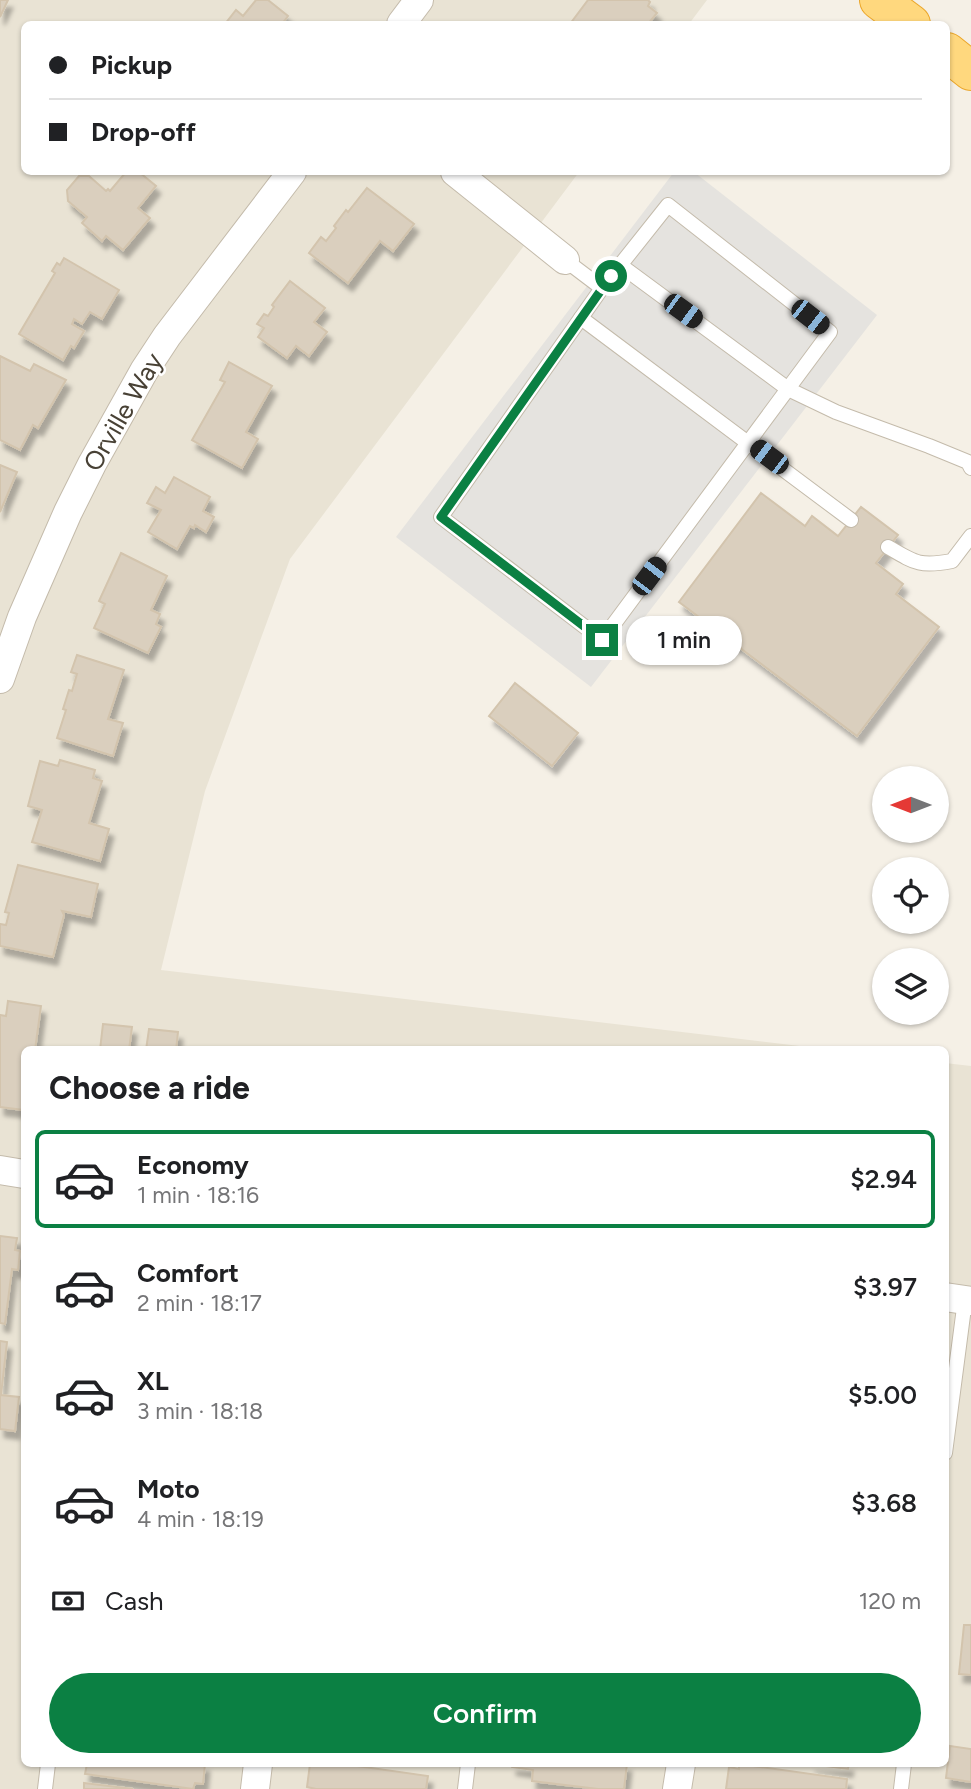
<!DOCTYPE html>
<meta charset="utf-8">
<style>
:root{--surface:#fff;--page:#f2f2f2;--text:#202124;--muted:#757577;--line:#e0e0e0;--accent:#0b8043}
body{margin:0;font-family:Figtree,sans-serif;background:var(--page);color:var(--text);height:100vh;display:flex;flex-direction:column;font-size:26px;white-space:nowrap}
*{box-sizing:border-box;margin:0}
p{font-size:23px;color:var(--muted)}
.icon{flex:none;width:38px;height:38px;fill:none;stroke:currentColor;stroke-width:2;stroke-linecap:round;stroke-linejoin:round}
.map{position:relative;flex:1;overflow:hidden}
.details{position:absolute;left:21px;top:1046px;width:928px;height:721px;display:flex;flex-direction:column;background:var(--surface);border-radius:10px;box-shadow:0 2px 5px #0004}
.details>*{flex:none}
.top-card{position:absolute;left:21px;top:21px;width:929px;height:154px;border-radius:10px;box-shadow:0 2px 5px #0004;display:grid;align-content:center;height:154px;padding:0 28px;background:var(--surface)}
.needle{width:46px;rotate:270deg}
.buttons{position:absolute;left:872px;top:766px;display:grid;gap:14px}
.buttons a{display:grid;place-items:center;width:77px;height:77px;border-radius:50%;background:var(--surface);box-shadow:0 2px 5px #0004;font-size:35px}
.end{position:absolute;width:32px;height:32px;margin:-16px;border:9px solid #0b8043;background:#fff;box-shadow:0 0 0 4px #fff}
.from{border-radius:50%}
.bubble{position:absolute;height:49px;border-radius:24px;background:var(--surface);box-shadow:0 2px 5px #0004;font-size:23px;font-weight:600;line-height:49px;text-align:center}
.car{position:absolute;width:21px;height:42px;margin:-21px -10px;border-radius:9px;box-shadow:0 0 5px 2px #0007;background:linear-gradient(#222 24%,#8ab4d8 0 40%,#222 0 76%,#8ab4d8 0 86%,#222 0)}
.top-card b{display:flex;align-items:center;gap:24px;height:66px;font-size:26px}
.top-card b+b{border-top:2px solid var(--line)}
.top-card i{width:18px;height:18px;background:var(--text)}
ul{padding:0;list-style:none}
li{display:flex;align-items:center;gap:21px;height:98px;margin:0 14px 10px;padding:0 14px;border:4px solid transparent;border-radius:10px}
li div{flex:1}
li b{display:block;font-size:26px}
li em{font-style:normal;font-weight:600}
li.on{border-color:var(--accent)}
li>.icon{width:63px;height:63px;stroke-width:1.5}
h2{padding:0 28px;font-size:32px;line-height:84px}
.pay{display:flex;align-items:center;gap:18px;height:77px;padding:0 28px;font-size:26px}
.pay p{margin-inline-start:auto}
.action{display:flex;gap:14px;margin-top:auto;padding:14px 28px}
.action a{flex:1;height:80px;border-radius:42px;background:var(--accent);color:#fff;font-size:28px;font-weight:600;line-height:80px;text-align:center}
.map>svg:first-child{display:block}
</style>
<div class="map">
<svg width="971" height="1789" viewBox="0 0 971 1789">
<defs>
<filter id="shadow"><feDropShadow dx="4.5" dy="8" stdDeviation="2" flood-color="#0004"/></filter>
</defs>
<rect width="100%" height="100%" fill="#f5f0e6"/>
<!-- residential -->
<path fill="#e9e3d4" d="M0 0H707L689 24H24V172H579L290 559 205 791 161 970 833 1050H24V1764H945V1063L971 1066V1789H0Z"/>
<!-- parking -->
<path fill="#e5e3df" d="M674 172H694L877 315 591 687 396 537Z"/>
<!-- building -->
<g fill="#dacfbe" stroke="#d3c4ad" stroke-width="2" filter="url(#shadow)">
<path d="M0 0H8L0 17Z"/>
<path d="M256 0H268L288 16 282 24H225L236 10 243 16Z"/>
<path d="M588 0H648L650 2 648 6 657 13 648 24H570Z"/>
<path d="M126 172H139L156 186 138 208 150 218 123 250 106 236 102 241 82 223 87 217 68 201 67 190 79 176H89L106 191 108 189 110 191Z"/>
<path d="M367 188 414 224 393 251 380 241 348 283 309 253 321 237 326 241 336 228 334 226 346 210 348 212Z"/>
<path d="M64 258 119 290 102 319 90 312 82 324 74 319 72 324 84 331 74 348 71 346 63 360 19 334 55 273 52 271 57 263 60 265Z"/>
<path d="M290 281 325 308 314 322 327 332 309 356 296 346 287 358 258 337 264 328 257 324 264 314 268 316 274 307 272 305Z"/>
<path d="M0 356 30 371 34 364 66 380 38 428 33 425 20 450 0 440Z"/>
<path d="M229 362 272 386 246 432 258 439 242 468 192 440 225 382 220 380Z"/>
<path d="M0 465 17 472 0 512Z"/>
<path d="M174 477 210 497 203 511 214 517 206 532 195 525 194 528 190 526 177 549 148 532 161 510 147 503 156 487 165 493Z"/>
<path d="M761 493 805 526 812 516 838 536 861 507 898 535 876 563 903 584 896 594 939 627 857 736 679 602Z"/>
<path d="M121 553 167 576 151 610 160 614 156 624 161 627 148 653 94 628 105 604 99 601Z"/>
<path d="M77 655 124 670 108 719 123 723 113 756 57 738 66 710 63 709 69 690 72 691 77 674 71 672Z"/>
<path d="M515 683 578 733 552 766 489 716Z"/>
<path d="M60 760 95 770 93 778 102 781 89 823 109 829 100 861 32 842 42 810 28 806 40 761 58 766Z"/>
<path d="M18 865 98 884 91 917 62 911 64 915 53 957 0 946V924L6 925 9 913 5 912Z"/>
<path d="M8 1001 41 1006 35 1050H24V1110L0 1107V1015L6 1016Z"/>
<path d="M103 1024 132 1027 129 1050H100Z"/>
<path d="M149 1029 178 1032 176 1050H146Z"/>
<path d="M0 1236 17 1238 15 1250 20 1251 18 1270 12 1269 5 1324 0 1323Z"/>
<path d="M0 1341 7 1342 1 1395 19 1397 15 1431 0 1429Z"/>
<path d="M964 1625H971V1675L959 1674Z"/>
<path d="M950 1746 971 1749V1782L946 1778Z"/>
<path d="M87 1764H205L203 1784 195 1783 193 1789 85 1774Z"/>
<path d="M310 1764H343L428 1776 426 1789H316L307 1787Z"/>
<path d="M512 1764H627L624 1789H598L532 1781 533 1770 512 1767Z"/>
<path d="M739 1764 847 1779 846 1789H726L729 1767 739 1769Z"/>
<path d="M810 1764H849L848 1769Z"/>
<path d="M84 1783 133 1789H84Z"/>
</g>
<g fill="none" stroke-linecap="round" stroke-linejoin="round">
<defs>
<g id="service">
<path d="M565 260 602 288 441 517 602 640 830 332 668 205 602 288"/>
<path d="M620 265 788 389 836 412 929 446 968 462 971 468"/>
<path d="M581 318 851 520"/>
<path d="M888 547C915 563 920 567 952 561L971 536"/>
<path d="M945 1453 965 1300"/>
<path d="M45 1789 48 1764"/>
<path d="M465 1789 468 1764"/>
<path d="M901 1789 904 1764"/>
</g>
<g id="minor">
<path d="M401 24 419 0"/>
<path d="M455 172 565 260"/>
<path d="M0 679 22 617 68 512 92 464 144 371 167 336 292 172"/>
<path d="M0 1170 24 1174"/>
<path d="M945 1297 971 1301"/>
<path d="M255 1789 258 1764"/>
<path d="M677 1789 681 1764"/>
</g>
<g id="trunk">
<path d="M879 0 911 24"/>
<path d="M947 52 971 71"/>
</g>
</defs>
<!-- service casing -->
<use href="#service" stroke="#c4bbab" stroke-width="16"/>
<!-- minor casing -->
<use href="#minor" stroke="#c4bbab" stroke-width="30"/>
<!-- trunk casing -->
<use href="#trunk" stroke="#eba62a" stroke-width="40"/>
<!-- service -->
<use href="#service" stroke="#fff" stroke-width="14"/>
<!-- minor -->
<use href="#minor" stroke="#fff" stroke-width="28"/>
<!-- trunk -->
<use href="#trunk" stroke="#ffd87e" stroke-width="38"/>
</g>
<g fill="none" stroke-linecap="round" stroke-linejoin="round">
<!-- route -->
<path stroke="#0b8043" stroke-width="9" d="M602 640 441 517 611 276"/>
</g>
<g text-anchor="middle" stroke-width="5" stroke-linejoin="round" paint-order="stroke">
<!-- street labels -->
<g font-size="26" fill="#484135" stroke="#fff">
<text transform="translate(123 412) rotate(-60)" y="9">Orville Way</text>
</g>
</g>
</svg>
<div class="buttons">
<a><svg class="needle" viewBox="-14 -14 28 28"><path d="M0-13l5 13h-10z" fill="#e53935"/><path d="M0 13l5-13h-10z" fill="#757577"/></svg></a>
<a><svg class="icon" aria-label="locate" viewBox="0 0 24 24"><circle cx="12" cy="12" r="6"/><path d="M12 2v4M12 18v4M2 12h4M18 12h4"/></svg></a>
<a><svg class="icon" aria-label="layers" viewBox="0 0 24 24"><path d="M12 4l9 5-9 5-9-5zM3 14l9 5 9-5"/></svg></a>
</div>
<i class="end from" style="left:611px;top:276px"></i>
<i class="end" style="left:602px;top:640px"></i>
<div class="bubble" style="left:626px;top:616px;width:116px">1 min</div>
<i class="car" style="left:683px;top:311px;rotate:126deg"></i>
<i class="car" style="left:810px;top:317px;rotate:128deg"></i>
<i class="car" style="left:769px;top:457px;rotate:307deg"></i>
<i class="car" style="left:649px;top:576px;rotate:37deg"></i>
<div class="top-card">
<b><i class="from"></i>Pickup</b>
<b><i></i>Drop-off</b>
</div>
<section class="details">
<h2>Choose a ride</h2>
<ul>
<li class="on"><svg class="icon" aria-label="car" viewBox="0 0 24 24"><path d="M5 17H2v-5l4-1 3-4h7l3 4 3 1v5h-3M9 17h6M6 11h13"/><circle cx="7" cy="17" r="2"/><circle cx="17" cy="17" r="2"/></svg><div><b>Economy</b><p>1 min · 18:16</p></div><em>$2.94</em></li>
<li><svg class="icon" aria-label="car" viewBox="0 0 24 24"><path d="M5 17H2v-5l4-1 3-4h7l3 4 3 1v5h-3M9 17h6M6 11h13"/><circle cx="7" cy="17" r="2"/><circle cx="17" cy="17" r="2"/></svg><div><b>Comfort</b><p>2 min · 18:17</p></div><em>$3.97</em></li>
<li><svg class="icon" aria-label="car" viewBox="0 0 24 24"><path d="M5 17H2v-5l4-1 3-4h7l3 4 3 1v5h-3M9 17h6M6 11h13"/><circle cx="7" cy="17" r="2"/><circle cx="17" cy="17" r="2"/></svg><div><b>XL</b><p>3 min · 18:18</p></div><em>$5.00</em></li>
<li><svg class="icon" aria-label="car" viewBox="0 0 24 24"><path d="M5 17H2v-5l4-1 3-4h7l3 4 3 1v5h-3M9 17h6M6 11h13"/><circle cx="7" cy="17" r="2"/><circle cx="17" cy="17" r="2"/></svg><div><b>Moto</b><p>4 min · 18:19</p></div><em>$3.68</em></li>
</ul>
<div class="pay"><svg class="icon" aria-label="cash" viewBox="0 0 24 24"><path d="M3 7h18v10H3z"/><circle cx="12" cy="12" r="2"/></svg>Cash<p>120 m</p></div>
<div class="action"><a>Confirm</a></div>
</section>
</div>
